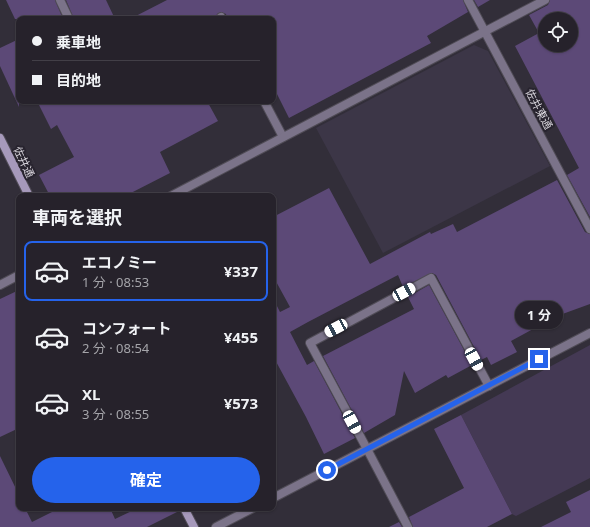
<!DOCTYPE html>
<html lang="ja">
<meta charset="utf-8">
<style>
:root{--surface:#26222b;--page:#2e2a33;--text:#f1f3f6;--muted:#a4a4a9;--line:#423f47;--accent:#2563eb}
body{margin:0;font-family:"Noto Sans","Noto Sans JP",sans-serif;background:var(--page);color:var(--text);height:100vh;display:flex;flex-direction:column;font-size:15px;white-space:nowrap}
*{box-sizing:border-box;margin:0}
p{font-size:13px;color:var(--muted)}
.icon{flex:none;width:22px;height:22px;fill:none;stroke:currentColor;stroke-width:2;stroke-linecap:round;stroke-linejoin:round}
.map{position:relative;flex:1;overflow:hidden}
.sheet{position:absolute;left:16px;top:193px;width:260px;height:318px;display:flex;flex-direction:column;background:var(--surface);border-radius:8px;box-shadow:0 1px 3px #0004,0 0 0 1px var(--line)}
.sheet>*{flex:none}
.hud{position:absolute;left:16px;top:16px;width:260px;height:88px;border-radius:8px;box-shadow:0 1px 3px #0004,0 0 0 1px var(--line);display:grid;align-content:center;height:88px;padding:0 16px;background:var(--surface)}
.buttons{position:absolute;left:538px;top:12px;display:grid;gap:8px}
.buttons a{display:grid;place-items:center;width:40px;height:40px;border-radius:50%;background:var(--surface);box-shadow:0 1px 3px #0004,0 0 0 1px var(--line);font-size:20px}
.end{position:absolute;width:18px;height:18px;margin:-9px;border:5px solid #2563eb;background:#fff;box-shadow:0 0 0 2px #fff}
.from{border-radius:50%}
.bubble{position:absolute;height:28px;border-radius:14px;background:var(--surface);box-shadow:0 1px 3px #0004,0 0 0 1px var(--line);font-size:13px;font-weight:700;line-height:28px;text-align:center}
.car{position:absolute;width:12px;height:24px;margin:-12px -6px;border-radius:5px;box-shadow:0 0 3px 1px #0007;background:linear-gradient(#fff 24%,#345 0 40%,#fff 0 76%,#345 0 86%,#fff 0)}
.hud b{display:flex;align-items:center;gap:14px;height:38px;font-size:15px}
.hud b+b{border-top:1px solid var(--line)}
.hud i{width:10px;height:10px;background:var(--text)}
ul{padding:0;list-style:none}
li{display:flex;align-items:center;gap:12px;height:60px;margin:0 8px 6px;padding:0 8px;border:2px solid transparent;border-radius:8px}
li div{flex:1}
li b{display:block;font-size:15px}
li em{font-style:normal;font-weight:700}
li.selected{border-color:var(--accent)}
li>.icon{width:36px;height:36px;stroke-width:1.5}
h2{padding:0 16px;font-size:18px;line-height:48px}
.primary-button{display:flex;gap:8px;margin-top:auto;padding:8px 16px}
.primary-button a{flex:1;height:46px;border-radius:24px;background:var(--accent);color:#fff;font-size:16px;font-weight:700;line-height:46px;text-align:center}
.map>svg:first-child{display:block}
</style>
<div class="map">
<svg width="590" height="527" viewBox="0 0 590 527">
<rect width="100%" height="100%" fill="#322e39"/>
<!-- built -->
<path fill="#3c3647" d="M474 45 488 51 550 166 383 253 316 128Z"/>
<!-- green -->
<path fill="#443954" d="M590 345V478L516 516 512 514 461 415Z"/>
<!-- building -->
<g fill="#5c4977" fill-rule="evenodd">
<path d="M6 0H55L63 19H15Z"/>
<path d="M66 0H106L115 19H74Z"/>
<path d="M167 0H463L468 12 427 36 431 43 289 118 273 86V19H227L226 14 221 12 217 14 216 19H130Z"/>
<path d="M474 0H490L478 7Z"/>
<path d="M550 0H590V217L567 175 579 168 515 46 539 33 529 15 548 5ZM545 19H571V45H545Z"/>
<path d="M19 39V107L0 66V48Z"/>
<path d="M37 101H207L218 121 160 152 170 173 125 196H50L39 175 74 157 57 125 51 129Z"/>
<path d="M557 180 585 232 590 234V304L557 316 511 341 517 352 491 365 487 357 481 360 436 275 432 273 403 287 398 275 308 322 290 332 307 365 314 361 355 438 324 454 306 417 273 356V298L280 312 290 307 273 276V217L329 188 370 264 430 232 431 234 453 224 457 232Z"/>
<path d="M429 285 472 365 448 378 446 375 415 393 404 371 395 415 364 433 323 356 414 309 408 297Z"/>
<path d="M19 290V428L0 437V299Z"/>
<path d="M461 415 512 514 487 527H413L409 517 464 488 434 429Z"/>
<path d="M0 456 19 495V508H25L32 522 60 508H110L115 519 138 508H179V511L147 527H0Z"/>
<path d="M590 490V527H541L571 512 566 502Z"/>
<path d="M399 522 402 527H389Z"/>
</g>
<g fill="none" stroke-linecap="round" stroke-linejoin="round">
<defs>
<g id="lane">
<path d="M60 0 69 19"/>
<path d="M221 17 222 19"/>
<path d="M264 101 283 137"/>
<path d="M367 449 408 527"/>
</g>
<g id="street">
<path d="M468 0 590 229"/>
<path d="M171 196 545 0"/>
<path d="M0 285 19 275"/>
<path d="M367 449 310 343 431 278 489 386"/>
<path d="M273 498 590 333"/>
<path d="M216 527 253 508"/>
</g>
<g id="secondary">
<path d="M0 138 29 196"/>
<path d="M184 508 194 527"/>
</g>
</defs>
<!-- lane casing -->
<use href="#lane" stroke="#504c56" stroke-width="10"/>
<!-- street casing -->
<use href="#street" stroke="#504c56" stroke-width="10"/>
<!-- secondary casing -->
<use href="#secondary" stroke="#504c56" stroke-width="10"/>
<!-- lane -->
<use href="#lane" stroke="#7b7389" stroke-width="8"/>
<!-- street -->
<use href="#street" stroke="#7b7389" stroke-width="8"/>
<!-- secondary -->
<use href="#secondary" stroke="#a699bb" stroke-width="8"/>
</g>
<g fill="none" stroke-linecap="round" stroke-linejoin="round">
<!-- route -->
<path stroke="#2563eb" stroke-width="5" d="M327 470 539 359"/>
</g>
<g text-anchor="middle" stroke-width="4" stroke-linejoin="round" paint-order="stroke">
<!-- street labels -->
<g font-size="11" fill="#d7d4db" stroke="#28242f">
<text transform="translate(539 109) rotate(62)" y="4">佐井東通</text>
<text transform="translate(24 162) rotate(64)" y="4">佐井通</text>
</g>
</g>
</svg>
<div class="buttons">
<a><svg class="icon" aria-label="locate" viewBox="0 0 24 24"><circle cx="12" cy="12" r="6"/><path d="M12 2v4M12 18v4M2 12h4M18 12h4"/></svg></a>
</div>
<i class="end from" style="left:327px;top:470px"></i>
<i class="end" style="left:539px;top:359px"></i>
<div class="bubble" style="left:515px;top:301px;width:48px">1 分</div>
<i class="car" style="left:404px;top:292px;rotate:62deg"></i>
<i class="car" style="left:336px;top:328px;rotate:242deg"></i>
<i class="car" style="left:474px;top:359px;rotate:152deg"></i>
<i class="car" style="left:352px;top:422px;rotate:152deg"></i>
<div class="hud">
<b><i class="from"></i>乗車地</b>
<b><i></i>目的地</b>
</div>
<section class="sheet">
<h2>車両を選択</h2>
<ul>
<li class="selected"><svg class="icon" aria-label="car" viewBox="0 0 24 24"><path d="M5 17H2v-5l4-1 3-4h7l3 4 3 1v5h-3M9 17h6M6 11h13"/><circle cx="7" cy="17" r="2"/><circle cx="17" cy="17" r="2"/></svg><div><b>エコノミー</b><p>1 分 · 08:53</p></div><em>¥337</em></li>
<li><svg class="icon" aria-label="car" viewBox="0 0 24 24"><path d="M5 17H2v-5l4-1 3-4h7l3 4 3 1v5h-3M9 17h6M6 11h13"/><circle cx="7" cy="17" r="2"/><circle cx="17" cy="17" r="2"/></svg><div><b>コンフォート</b><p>2 分 · 08:54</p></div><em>¥455</em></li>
<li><svg class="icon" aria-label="car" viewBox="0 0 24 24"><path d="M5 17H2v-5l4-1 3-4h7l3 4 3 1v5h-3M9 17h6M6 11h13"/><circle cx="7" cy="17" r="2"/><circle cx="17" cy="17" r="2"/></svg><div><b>XL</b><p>3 分 · 08:55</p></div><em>¥573</em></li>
</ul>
<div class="primary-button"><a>確定</a></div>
</section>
</div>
